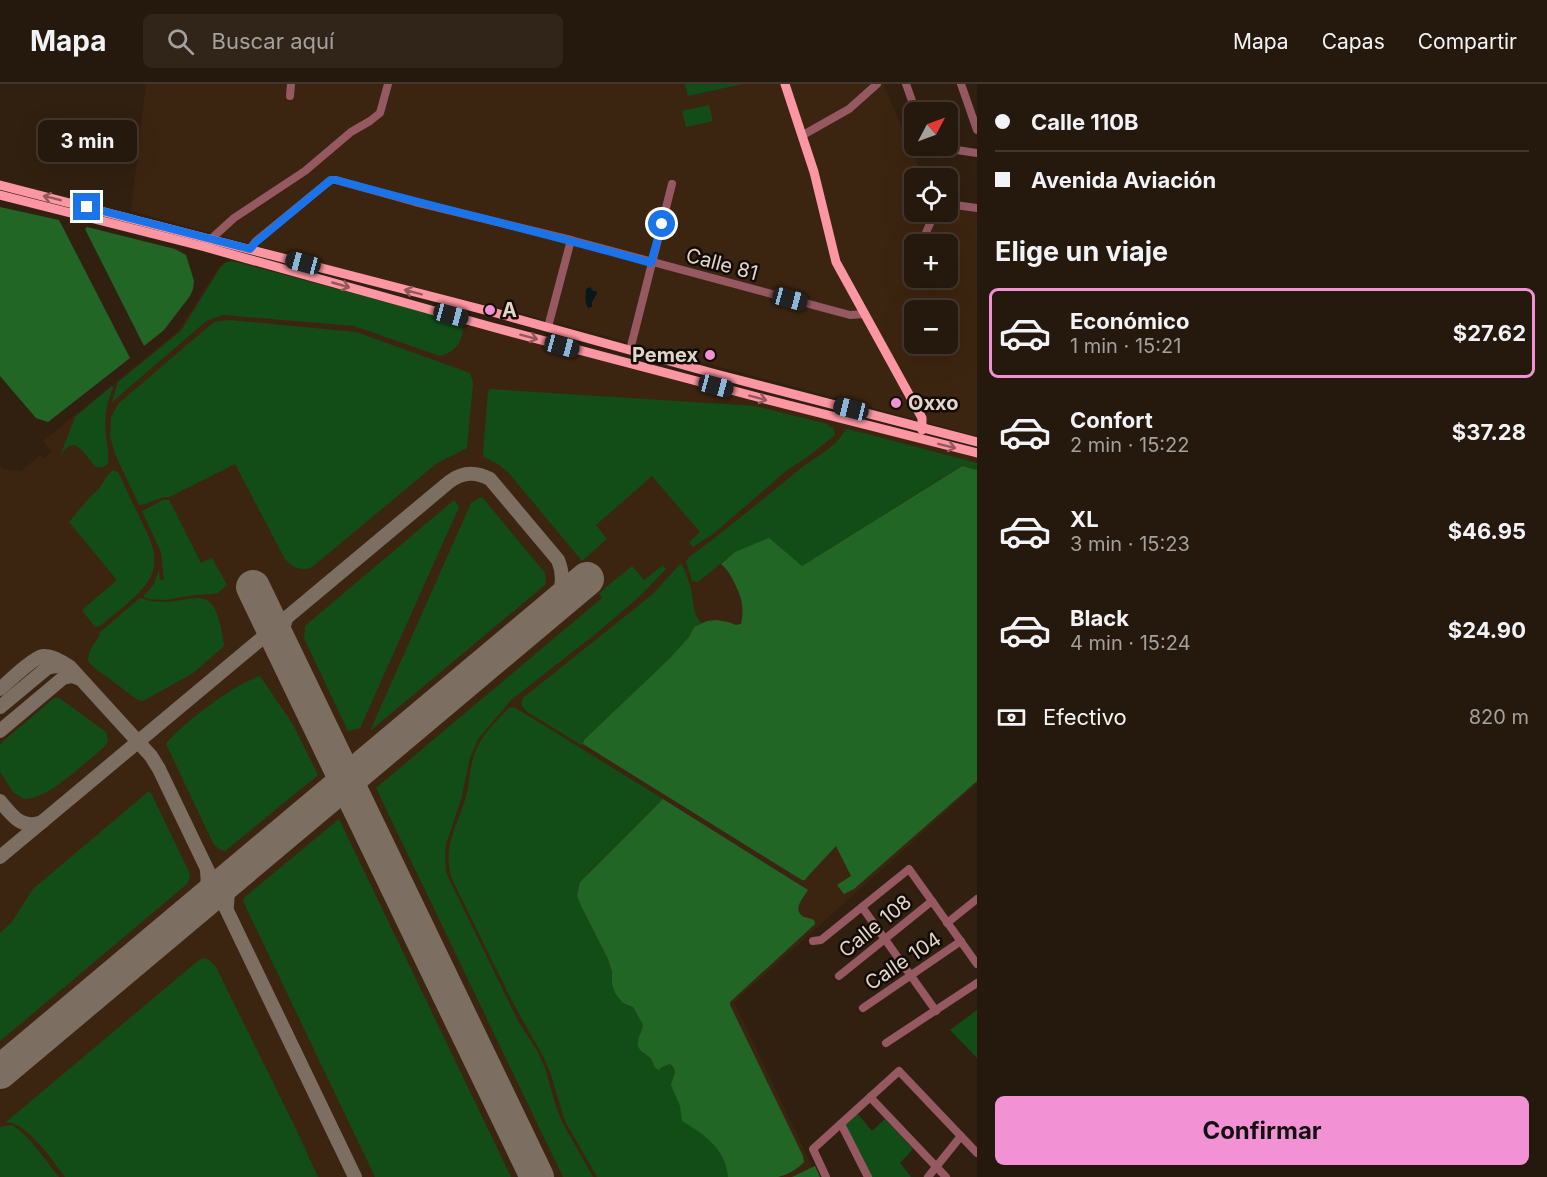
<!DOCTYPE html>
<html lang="es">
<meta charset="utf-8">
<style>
:root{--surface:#25180c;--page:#31251a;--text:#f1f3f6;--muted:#a3a09d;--line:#42372d;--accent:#f391d5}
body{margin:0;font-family:Inter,sans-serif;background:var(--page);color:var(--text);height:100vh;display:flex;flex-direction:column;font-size:22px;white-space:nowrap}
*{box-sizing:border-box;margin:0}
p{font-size:20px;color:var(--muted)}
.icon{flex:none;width:33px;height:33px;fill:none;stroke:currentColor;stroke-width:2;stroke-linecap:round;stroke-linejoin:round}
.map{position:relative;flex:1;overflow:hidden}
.sheet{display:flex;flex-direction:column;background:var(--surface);width:570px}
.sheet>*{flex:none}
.banner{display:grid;align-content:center;height:132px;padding:0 18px;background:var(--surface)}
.needle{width:39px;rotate:49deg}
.buttons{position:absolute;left:904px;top:18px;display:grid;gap:12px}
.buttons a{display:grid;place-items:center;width:54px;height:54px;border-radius:9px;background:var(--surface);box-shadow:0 6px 24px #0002,0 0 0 2px var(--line);font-size:30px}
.end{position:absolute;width:27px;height:27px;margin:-14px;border:8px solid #1a73e8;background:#fff;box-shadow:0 0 0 3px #fff}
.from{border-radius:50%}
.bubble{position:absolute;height:42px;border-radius:9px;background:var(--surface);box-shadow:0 6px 24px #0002,0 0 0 2px var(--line);font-size:20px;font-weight:700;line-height:42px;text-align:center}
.car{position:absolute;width:18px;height:36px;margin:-18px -9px;border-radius:8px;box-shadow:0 0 4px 2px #0007;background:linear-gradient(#222 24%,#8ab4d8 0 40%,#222 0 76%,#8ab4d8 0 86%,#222 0)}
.banner b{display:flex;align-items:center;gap:21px;height:57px;font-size:22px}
.banner b+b{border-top:2px solid var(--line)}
.banner i{width:15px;height:15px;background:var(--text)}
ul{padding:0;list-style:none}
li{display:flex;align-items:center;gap:18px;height:90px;margin:0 12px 9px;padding:0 6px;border:3px solid transparent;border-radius:9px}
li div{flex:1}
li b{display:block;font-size:22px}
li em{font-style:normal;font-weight:700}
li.current{border-color:var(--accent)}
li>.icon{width:54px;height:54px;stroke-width:1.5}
h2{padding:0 18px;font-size:27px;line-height:72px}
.pay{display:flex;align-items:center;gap:15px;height:66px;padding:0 18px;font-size:22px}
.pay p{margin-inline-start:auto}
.action{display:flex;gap:12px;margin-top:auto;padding:12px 18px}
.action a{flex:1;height:69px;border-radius:9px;background:var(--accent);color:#111;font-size:24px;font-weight:700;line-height:69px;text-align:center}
header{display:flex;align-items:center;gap:36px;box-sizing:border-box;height:84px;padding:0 30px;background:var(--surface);border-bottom:2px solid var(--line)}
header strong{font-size:28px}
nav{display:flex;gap:33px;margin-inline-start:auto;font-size:21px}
.search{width:420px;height:54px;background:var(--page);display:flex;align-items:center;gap:15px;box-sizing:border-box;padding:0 21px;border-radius:9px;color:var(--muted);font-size:22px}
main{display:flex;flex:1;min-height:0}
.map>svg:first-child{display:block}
</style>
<header>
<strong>Mapa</strong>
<div class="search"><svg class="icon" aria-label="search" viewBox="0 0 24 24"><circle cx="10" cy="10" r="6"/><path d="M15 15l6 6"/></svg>Buscar aquí</div>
<nav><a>Mapa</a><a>Capas</a><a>Compartir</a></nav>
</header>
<main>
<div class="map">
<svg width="977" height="1093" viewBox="0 0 977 1093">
<rect width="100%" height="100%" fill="#312010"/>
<!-- built -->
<g fill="#3c2510" fill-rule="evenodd">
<path d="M146 0H883L924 94H915V128H948V114L977 124V352L509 226 388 198 131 127ZM915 160H948V194H915ZM915 226H948V260H915Z"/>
<path d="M232 176 977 374V700L734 918 817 1093H0V381L3 385 21 387 40 371 44 374 51 367 43 357 175 250 180 244 219 183 227 177Z"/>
</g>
<!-- green -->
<g fill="#124d17">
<path d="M685 0H742L688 12Z"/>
<path d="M709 21 713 37 686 43 682 27Z"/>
<path d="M233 177 456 237 462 239C465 256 456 268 440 272L354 242 224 231 208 236 203 240 112 318 118 298 181 247 220 184 225 179Z"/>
<path d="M229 236 356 248 470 289 473 299 467 364 437 379 312 483C301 488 292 483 285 475L235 380 169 413C159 412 150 420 139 421L115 370 110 352 111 333 118 320 208 243 214 238Z"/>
<path d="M112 302 113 304C106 319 104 335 106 351 107 361 109 370 108 380L103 383H96C83 369 73 346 59 375L75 333Z"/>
<path d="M490 305 755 322 827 340 834 345 835 351 806 374 786 387 713 450 693 463 689 458 700 448 652 392 596 441 607 455 582 477 508 388 498 380 484 373 483 369 488 308Z"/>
<path d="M848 345 977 379V386L961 382 802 482 735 468 698 498 692 497 686 478 688 474C726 446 763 415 800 385 815 373 837 363 845 346Z"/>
<path d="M113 386 118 388C125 402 131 416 138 430 147 450 162 472 150 494 140 512 115 529 100 542L95 543 82 526 117 496 69 438 89 414 99 405 107 392Z"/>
<path d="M482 413 545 489 546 500 370 647 471 419Z"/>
<path d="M163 416H169L201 479 212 474 227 501 218 509 211 510 195 511 165 516 149 515 143 513 154 500 159 486 160 496H164L161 468 142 427Z"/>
<path d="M454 416 459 423 360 644 348 647 304 554 305 542Z"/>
<path d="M680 480 682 481C685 488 688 494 690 501 694 513 691 530 702 539L694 543 689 553 670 574 584 656 583 660 581 661 526 627 521 620 523 614 653 510Z"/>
<path d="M663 481 666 485 639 513 594 551 511 616 478 655 470 674 461 716 446 760 445 771 446 788 450 797 518 937 538 968 546 987 556 1023 563 1040 593 1093H563L376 704 602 514 599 509 632 482 644 496Z"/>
<path d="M140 514C189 531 214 481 224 562L193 589 143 617 138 616 95 584 88 577C89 563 94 561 100 551L99 549Z"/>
<path d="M260 592 292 639 318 691 225 767 219 765 213 759 166 660 167 658C186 637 234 600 260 592Z"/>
<path d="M54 614H59L106 648 108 657 104 663C86 678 47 716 24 715L13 708 0 688V660Z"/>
<path d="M514 623 663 715 588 789 582 824 608 875 612 888V894L623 919 633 923 643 941 639 955 642 968C650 973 655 978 662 983L670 980 675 988C669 1001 676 1010 680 1021 682 1026 682 1032 683 1036 705 1050 725 1065 728 1093H597L565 1037 550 988 543 972 512 917 452 795C441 762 459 740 467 709 470 694 470 678 477 664 484 648 498 636 509 624Z"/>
<path d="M148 708 151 709 189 788 190 792 187 800 0 957V849L12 838 33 805Z"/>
<path d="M339 735 511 1093H375L243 817 245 813Z"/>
<path d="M203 874 209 876 216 883 295 1043 318 1093H65C52 1076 29 1040 6 1038L199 876Z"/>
<path d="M977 926V974L950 946Z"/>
<path d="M857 1029 872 1047 885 1035 913 1065 900 1079 911 1093H871L845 1040Z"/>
<path d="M12 1041C31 1053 45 1076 59 1093H0V1043Z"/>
</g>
<!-- forest -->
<g fill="#226625">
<path d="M0 123 59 136 130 274 48 338 36 334 0 292Z"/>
<path d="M87 143 175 165 186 171 194 197 193 205 190 212 164 246 144 262 85 145Z"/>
<path d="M962 382 977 386V697L854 805 844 810 837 801 851 792 836 762 809 791 805 796H802L583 660 584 656 670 574 689 553 694 543 707 537 716 536 728 538 736 541 741 540C745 522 741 512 733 496 730 490 727 485 721 480L735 468 769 454 802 482Z"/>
<path d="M663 715 808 806C804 813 791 826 804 833 807 834 810 834 814 836L815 840 730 918V921L803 1072 804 1078C798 1085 787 1091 778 1093 765 1093 742 1093 728 1093 725 1064 705 1051 682 1037L680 1022 671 1001 675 988 673 983 670 980 662 983 658 986 654 982C652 970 641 971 638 962 637 955 642 947 643 941L633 923 623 919 615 909 612 900V888L608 875 582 824 577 812 580 798Z"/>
<path d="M815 1082 820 1093H792Z"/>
</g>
<!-- water -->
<path fill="#08161d" d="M590 203 593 207H596L597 209 592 218V223L588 224C584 217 586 212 586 205Z"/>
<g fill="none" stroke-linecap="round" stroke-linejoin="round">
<!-- taxiway -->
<g stroke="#7c6e60" stroke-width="14">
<path d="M284 568 282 548 286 535"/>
<path d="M0 605C8 598 34 573 43 572 52 571 63 578 70 583L151 672 159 685 355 1093"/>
<path d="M0 623 47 584 56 582 66 583"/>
<path d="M0 647 63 594 72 592 80 595"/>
<path d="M0 717C12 731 21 746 42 738"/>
<path d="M0 773 449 398C462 388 475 387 490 395L558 476C566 495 561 511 549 527"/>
<path d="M197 822C206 812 209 802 207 788"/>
<path d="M227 822 228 806 235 791"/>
</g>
<!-- runway -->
<g stroke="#7c6e60" stroke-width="34">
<path d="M253 503 537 1093"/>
<path d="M0 988 587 495"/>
</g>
<!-- minor -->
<g stroke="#965961" stroke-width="8">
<path d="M906 0 916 28"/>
<path d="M961 0 977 46"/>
<path d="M290 12 291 0"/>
<path d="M803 51 849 25 877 0"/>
<path d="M930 62 977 69"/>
<path d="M948 120 977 124"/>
<path d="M208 160 211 155 234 134 305 87 351 48 370 37 380 29 388 0"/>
<path d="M921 160 935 128"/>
<path d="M250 165 256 157 327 99 331 96H336L415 118 571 156 850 231 865 230"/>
<path d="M914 178 915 175"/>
<path d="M548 243 571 156"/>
<path d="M630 266 672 100"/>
<path d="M862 823 936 927"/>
<path d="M947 839 977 815"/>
<path d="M813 857 821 856 909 785 977 880"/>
<path d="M839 892 932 817"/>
<path d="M863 924 961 857"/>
<path d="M886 959 977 899"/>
<path d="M870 1013 946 1093"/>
<path d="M841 1040 868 1093"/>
<path d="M826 1093 813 1065 899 987 977 1069"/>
<path d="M928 1093 961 1052"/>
</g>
<!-- major -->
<g stroke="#fb96a2" stroke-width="9">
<path d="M785 0 814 88 836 178 922 334V346"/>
<path d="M0 101 496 229 716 290 977 358"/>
<path d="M0 111 205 163 492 243 761 314 977 369"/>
</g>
</g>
<!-- one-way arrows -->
<defs><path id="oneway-shaft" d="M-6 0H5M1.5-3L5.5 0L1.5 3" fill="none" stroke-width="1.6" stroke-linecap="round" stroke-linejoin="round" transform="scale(1.5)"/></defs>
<g stroke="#93575c">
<use href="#oneway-shaft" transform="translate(52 114) rotate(-166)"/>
<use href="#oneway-shaft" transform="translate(341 201) rotate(16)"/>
<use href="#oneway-shaft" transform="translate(413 208) rotate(-165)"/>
<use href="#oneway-shaft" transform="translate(529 253) rotate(15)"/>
<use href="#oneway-shaft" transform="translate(758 314) rotate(15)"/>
<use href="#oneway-shaft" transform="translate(947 362) rotate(14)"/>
</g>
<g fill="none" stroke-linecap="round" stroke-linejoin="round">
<!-- route -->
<path stroke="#1a73e8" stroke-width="8" d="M87 123 250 165 256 158 327 99 331 96H336C440 125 547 149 651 179L662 140"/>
</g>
<!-- markers -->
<g fill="#f391d5" stroke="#130b06" stroke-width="2">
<circle cx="490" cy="226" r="6"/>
<circle cx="710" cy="271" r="6"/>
<circle cx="896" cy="319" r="6"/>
</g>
<g text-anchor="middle" stroke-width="5" stroke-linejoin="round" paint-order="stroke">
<!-- street labels -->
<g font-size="20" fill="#e2d5cc" stroke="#130b06">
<text transform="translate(722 180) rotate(15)" y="7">Calle 81</text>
<text transform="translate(875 842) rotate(-39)" y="7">Calle 108</text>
<text transform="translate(903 877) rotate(-34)" y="7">Calle 104</text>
</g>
<!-- poi labels -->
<g font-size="20" font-weight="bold" fill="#e2d5cc" stroke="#130b06" text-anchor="start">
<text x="502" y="233">A</text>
<text x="698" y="278" text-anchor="end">Pemex</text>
<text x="908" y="326">Oxxo</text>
</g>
</g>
</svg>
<div class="buttons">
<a><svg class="needle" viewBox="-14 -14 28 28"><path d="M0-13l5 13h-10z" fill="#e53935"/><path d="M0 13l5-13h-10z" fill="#a3a09d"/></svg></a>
<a><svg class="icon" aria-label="locate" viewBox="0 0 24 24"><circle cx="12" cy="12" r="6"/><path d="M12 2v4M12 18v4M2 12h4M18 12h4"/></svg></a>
<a>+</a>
<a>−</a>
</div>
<i class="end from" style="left:662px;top:140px"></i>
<i class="end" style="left:87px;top:123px"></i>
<div class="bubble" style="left:38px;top:36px;width:99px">3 min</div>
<i class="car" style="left:303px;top:179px;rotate:285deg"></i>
<i class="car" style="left:790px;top:215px;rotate:105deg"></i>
<i class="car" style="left:451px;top:231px;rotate:105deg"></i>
<i class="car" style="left:562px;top:262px;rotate:105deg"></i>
<i class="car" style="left:716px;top:302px;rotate:105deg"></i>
<i class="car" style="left:851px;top:325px;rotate:284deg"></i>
</div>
<section class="sheet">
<div class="banner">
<b><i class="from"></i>Calle 110B</b>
<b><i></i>Avenida Aviación</b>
</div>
<h2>Elige un viaje</h2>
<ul>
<li class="current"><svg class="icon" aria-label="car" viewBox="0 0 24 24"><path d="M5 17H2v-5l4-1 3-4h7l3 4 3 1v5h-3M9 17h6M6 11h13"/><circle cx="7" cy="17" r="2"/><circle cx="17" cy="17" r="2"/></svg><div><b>Económico</b><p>1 min · 15:21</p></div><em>$27.62</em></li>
<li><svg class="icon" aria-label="car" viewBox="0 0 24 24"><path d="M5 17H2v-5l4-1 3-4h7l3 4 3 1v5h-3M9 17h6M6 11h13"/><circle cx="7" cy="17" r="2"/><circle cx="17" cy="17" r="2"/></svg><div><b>Confort</b><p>2 min · 15:22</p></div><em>$37.28</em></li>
<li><svg class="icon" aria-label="car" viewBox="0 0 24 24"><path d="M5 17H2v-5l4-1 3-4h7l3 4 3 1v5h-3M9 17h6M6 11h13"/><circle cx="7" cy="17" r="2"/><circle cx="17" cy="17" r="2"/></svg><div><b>XL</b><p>3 min · 15:23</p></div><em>$46.95</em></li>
<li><svg class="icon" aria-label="car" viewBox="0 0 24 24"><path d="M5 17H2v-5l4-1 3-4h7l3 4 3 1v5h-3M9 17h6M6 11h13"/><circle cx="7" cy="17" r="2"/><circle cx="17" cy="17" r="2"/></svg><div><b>Black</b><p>4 min · 15:24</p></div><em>$24.90</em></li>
</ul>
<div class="pay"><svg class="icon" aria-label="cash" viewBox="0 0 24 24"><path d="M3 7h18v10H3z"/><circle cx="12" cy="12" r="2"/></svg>Efectivo<p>820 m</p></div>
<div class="action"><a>Confirmar</a></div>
</section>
</main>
